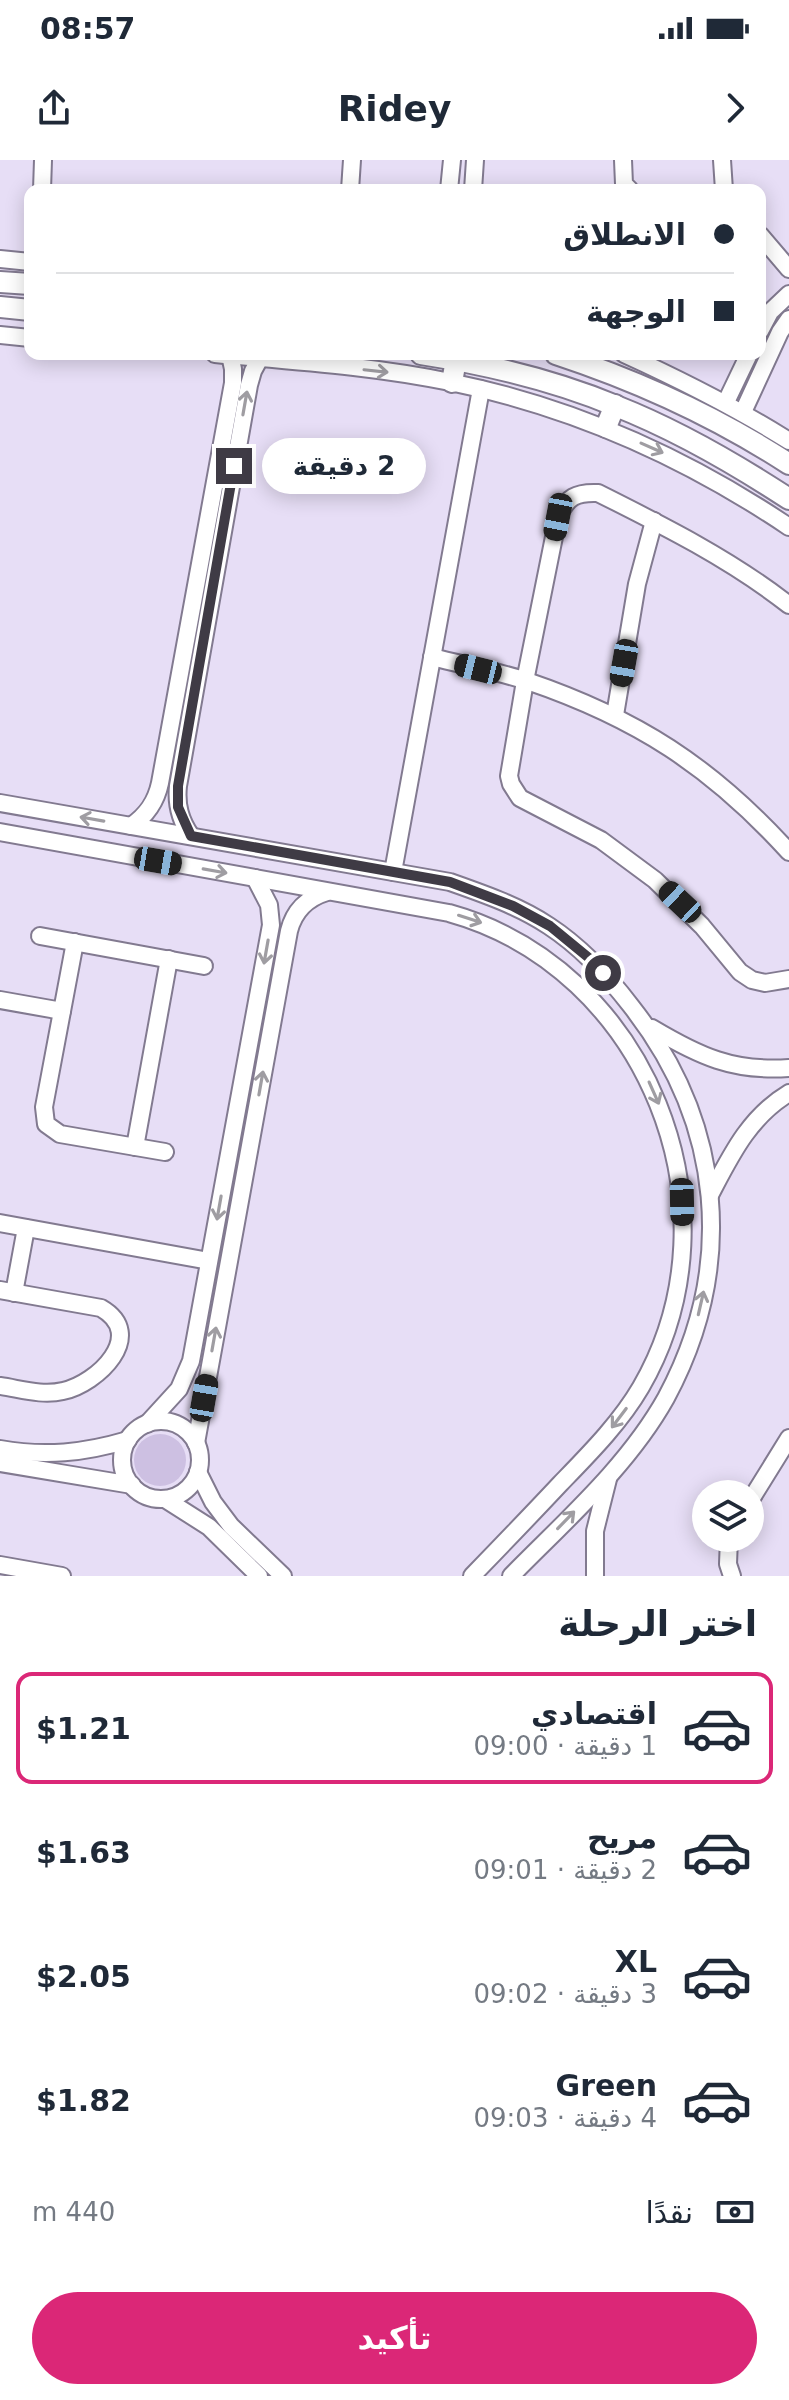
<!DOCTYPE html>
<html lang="ar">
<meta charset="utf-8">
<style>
:root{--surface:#fff;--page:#f2f2f3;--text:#1f2937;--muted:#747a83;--line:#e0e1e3;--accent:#db2777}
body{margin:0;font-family:"DejaVu Sans",Cairo,sans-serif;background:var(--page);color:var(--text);direction:rtl;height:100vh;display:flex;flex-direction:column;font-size:30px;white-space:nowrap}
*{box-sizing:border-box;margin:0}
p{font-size:26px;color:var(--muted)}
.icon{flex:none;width:44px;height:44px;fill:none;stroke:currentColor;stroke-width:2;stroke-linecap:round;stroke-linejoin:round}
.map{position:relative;height:1416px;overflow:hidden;direction:ltr}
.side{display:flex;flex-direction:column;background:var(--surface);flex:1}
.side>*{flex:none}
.top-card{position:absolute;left:24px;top:24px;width:742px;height:176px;border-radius:16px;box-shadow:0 4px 20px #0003;direction:rtl;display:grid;align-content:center;height:176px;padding:0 32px;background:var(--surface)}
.fabs{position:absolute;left:692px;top:1320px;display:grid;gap:16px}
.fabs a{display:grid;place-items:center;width:72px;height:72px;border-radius:50%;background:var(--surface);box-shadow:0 4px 20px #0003;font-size:40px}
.end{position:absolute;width:36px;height:36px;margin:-18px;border:10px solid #3f3b45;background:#fff;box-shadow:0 0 0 4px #fff}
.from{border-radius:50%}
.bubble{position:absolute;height:56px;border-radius:28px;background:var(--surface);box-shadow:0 4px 20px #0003;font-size:26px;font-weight:800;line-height:56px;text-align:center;direction:rtl}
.car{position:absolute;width:24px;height:48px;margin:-24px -12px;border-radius:10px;box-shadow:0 0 6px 2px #0007;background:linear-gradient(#222 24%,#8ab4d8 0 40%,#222 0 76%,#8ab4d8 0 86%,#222 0)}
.top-card b{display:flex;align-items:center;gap:28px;height:76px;font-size:30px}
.top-card b+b{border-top:2px solid var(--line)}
.top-card i{width:20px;height:20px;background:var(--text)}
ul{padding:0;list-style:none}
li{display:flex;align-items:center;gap:24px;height:112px;margin:0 16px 12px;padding:0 16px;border:4px solid transparent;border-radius:16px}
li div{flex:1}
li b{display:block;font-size:30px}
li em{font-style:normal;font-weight:800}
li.selected{border-color:var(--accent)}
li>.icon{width:72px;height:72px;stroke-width:1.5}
h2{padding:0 32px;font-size:36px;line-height:96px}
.pay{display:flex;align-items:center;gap:20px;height:88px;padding:0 32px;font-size:30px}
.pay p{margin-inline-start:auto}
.action{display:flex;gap:16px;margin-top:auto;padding:16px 32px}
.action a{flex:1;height:92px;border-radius:48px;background:var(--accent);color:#fff;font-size:32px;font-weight:800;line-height:92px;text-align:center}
.status{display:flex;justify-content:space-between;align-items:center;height:56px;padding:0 40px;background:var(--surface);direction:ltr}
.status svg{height:22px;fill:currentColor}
header{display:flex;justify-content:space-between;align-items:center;height:104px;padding:0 32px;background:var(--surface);font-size:36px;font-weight:800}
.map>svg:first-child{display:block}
</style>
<div class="status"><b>08:57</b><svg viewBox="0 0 49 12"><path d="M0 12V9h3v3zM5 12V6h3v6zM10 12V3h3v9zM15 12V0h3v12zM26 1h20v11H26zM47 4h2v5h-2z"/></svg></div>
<header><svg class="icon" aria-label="forward" viewBox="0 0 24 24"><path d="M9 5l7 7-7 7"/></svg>Ridey<svg class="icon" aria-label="share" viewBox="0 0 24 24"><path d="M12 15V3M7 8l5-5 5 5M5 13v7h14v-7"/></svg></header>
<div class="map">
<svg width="789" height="1416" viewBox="0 0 789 1416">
<rect width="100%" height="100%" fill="#e7def6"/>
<!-- green -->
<circle fill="#cdc0e2" cx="160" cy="1300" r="26"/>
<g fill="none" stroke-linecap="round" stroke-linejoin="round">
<defs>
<g id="minor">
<path d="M623 0 624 24 630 30"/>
<path d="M722 0 724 30"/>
<path d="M42 30 43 0"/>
<path d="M350 30 352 0"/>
<path d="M449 30 452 0"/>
<path d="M473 30 475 0"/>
<path d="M760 75 789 109"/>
<path d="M0 99 30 102"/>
<path d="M760 171 770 152 789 134"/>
<path d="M0 175 30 178"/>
<path d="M215 194C293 201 373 206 450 222 573 247 685 297 789 367"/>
<path d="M624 194C681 220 735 247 789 281"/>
<path d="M726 242 749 194"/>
<path d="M743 252 780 172 789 159"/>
<path d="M789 445C730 399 664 366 598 333 576 332 567 337 558 357L525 521 509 616 511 624 520 638 601 680 655 720 702 766 740 812 752 820 765 823 789 819"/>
<path d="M432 497C463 505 496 511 527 521 636 558 711 606 789 692"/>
<path d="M615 555 637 424 654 361"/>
<path d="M0 643 450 722C484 734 519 746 549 766 581 787 608 816 631 846 723 963 737 1106 666 1238 628 1306 565 1361 511 1416"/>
<path d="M131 666C147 655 156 642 160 623L233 223V209L230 195"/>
<path d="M0 672 449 753C647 808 744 1049 641 1227 620 1263 589 1294 560 1324 531 1355 502 1385 472 1416"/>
<path d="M191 676C180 660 176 645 178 626L249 225 253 211 260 198"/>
<path d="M393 712 481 229"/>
<path d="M40 776 204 806"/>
<path d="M75 782 44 947 46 964 60 974 165 992"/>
<path d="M0 840 62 851"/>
<path d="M652 868C699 896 733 912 789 908"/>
<path d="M135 987 169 799"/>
<path d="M710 1035C731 995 749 957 789 933"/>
<path d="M0 1063 209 1101"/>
<path d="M0 1130 101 1148C148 1175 97 1224 63 1231 42 1236 21 1229 0 1226"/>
<path d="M14 1133 26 1068"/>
<circle cx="161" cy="1300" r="39"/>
<path d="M147 1264 179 1229 191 1201 271 765 269 745 255 718"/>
<path d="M196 1283 289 771C294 751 307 738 327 732"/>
<path d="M0 1289C45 1297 84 1293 128 1280"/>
<path d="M0 1303 132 1325"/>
<path d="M198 1312 213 1342 231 1366 283 1416"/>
<path d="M165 1339 209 1367 259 1416"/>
<path d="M750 1341 789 1278"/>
<path d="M729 1378 728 1404 732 1416"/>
<path d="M0 1405 62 1416"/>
<path d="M595 1416V1371L608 1319"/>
</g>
<g id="major">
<path d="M0 122 30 124"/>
<path d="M0 147 30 150"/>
<path d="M421 194C485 204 556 221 616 246 677 270 734 303 789 339"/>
<path d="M556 194C638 221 717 257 789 304"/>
<path d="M452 222 456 200"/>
<path d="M606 267 615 245"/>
</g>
</defs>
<!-- minor casing -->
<use href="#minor" stroke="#827a90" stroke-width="20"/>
<!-- major casing -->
<use href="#major" stroke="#827a90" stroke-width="24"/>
<!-- minor -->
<use href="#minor" stroke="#fff" stroke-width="16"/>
<!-- major -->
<use href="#major" stroke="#fff" stroke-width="20"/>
</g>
<!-- one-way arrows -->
<defs><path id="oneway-shaft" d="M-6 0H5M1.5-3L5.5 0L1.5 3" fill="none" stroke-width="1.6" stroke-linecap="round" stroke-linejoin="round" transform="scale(2)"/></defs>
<g stroke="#9f9da2">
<use href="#oneway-shaft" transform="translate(376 211) rotate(6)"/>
<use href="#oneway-shaft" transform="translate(245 243) rotate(-80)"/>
<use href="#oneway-shaft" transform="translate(652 288) rotate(24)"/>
<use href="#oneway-shaft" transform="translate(92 659) rotate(-170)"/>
<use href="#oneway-shaft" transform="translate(215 711) rotate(10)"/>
<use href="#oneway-shaft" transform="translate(470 759) rotate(18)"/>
<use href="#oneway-shaft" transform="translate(266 792) rotate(100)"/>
<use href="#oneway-shaft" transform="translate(261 923) rotate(-80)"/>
<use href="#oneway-shaft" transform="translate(654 933) rotate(66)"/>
<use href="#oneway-shaft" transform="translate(219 1048) rotate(100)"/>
<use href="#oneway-shaft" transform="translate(701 1143) rotate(-77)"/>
<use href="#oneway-shaft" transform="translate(214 1179) rotate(-80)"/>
<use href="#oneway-shaft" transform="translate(619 1258) rotate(127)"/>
<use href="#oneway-shaft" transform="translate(566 1360) rotate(-46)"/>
</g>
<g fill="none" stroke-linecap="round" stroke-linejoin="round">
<!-- route -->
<path stroke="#3f3b45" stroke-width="10" d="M234 306 178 626V647L191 676 450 722 513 746 550 766 589 798 603 813"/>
</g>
</svg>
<div class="fabs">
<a><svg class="icon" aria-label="layers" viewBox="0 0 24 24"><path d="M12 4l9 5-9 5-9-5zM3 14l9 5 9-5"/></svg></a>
</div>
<i class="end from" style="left:603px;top:813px"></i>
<i class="end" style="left:234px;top:306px"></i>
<div class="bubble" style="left:262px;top:278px;width:164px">2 دقيقة</div>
<i class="car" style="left:558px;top:357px;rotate:191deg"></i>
<i class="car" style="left:624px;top:503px;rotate:190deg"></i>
<i class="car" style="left:478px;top:509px;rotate:284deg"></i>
<i class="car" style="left:158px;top:701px;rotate:100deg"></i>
<i class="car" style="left:680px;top:742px;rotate:313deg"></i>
<i class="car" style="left:682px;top:1042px;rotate:179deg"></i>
<i class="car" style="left:204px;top:1238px;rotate:10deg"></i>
<div class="top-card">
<b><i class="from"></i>الانطلاق</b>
<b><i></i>الوجهة</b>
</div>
</div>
<section class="side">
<h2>اختر الرحلة</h2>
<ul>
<li class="selected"><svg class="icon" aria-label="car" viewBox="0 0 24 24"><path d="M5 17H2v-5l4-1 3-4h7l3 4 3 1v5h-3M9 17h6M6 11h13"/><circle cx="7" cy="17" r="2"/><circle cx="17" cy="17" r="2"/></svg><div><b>اقتصادي</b><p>1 دقيقة · 09:00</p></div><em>$1.21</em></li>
<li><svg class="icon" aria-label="car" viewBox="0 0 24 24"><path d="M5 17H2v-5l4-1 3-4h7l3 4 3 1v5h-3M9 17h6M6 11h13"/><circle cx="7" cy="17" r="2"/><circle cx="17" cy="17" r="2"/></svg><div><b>مريح</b><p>2 دقيقة · 09:01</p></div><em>$1.63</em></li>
<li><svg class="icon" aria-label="car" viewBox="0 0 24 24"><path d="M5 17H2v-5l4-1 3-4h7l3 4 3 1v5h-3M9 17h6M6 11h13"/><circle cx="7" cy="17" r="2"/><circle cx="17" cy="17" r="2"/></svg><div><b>XL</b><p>3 دقيقة · 09:02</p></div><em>$2.05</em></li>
<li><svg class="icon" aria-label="car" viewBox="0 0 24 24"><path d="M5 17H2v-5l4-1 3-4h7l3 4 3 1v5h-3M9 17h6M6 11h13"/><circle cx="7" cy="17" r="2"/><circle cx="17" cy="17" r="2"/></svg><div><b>Green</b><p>4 دقيقة · 09:03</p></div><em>$1.82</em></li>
</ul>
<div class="pay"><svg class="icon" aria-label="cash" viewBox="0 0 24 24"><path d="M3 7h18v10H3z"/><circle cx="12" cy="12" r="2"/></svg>نقدًا<p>440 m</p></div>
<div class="action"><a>تأكيد</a></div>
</section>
